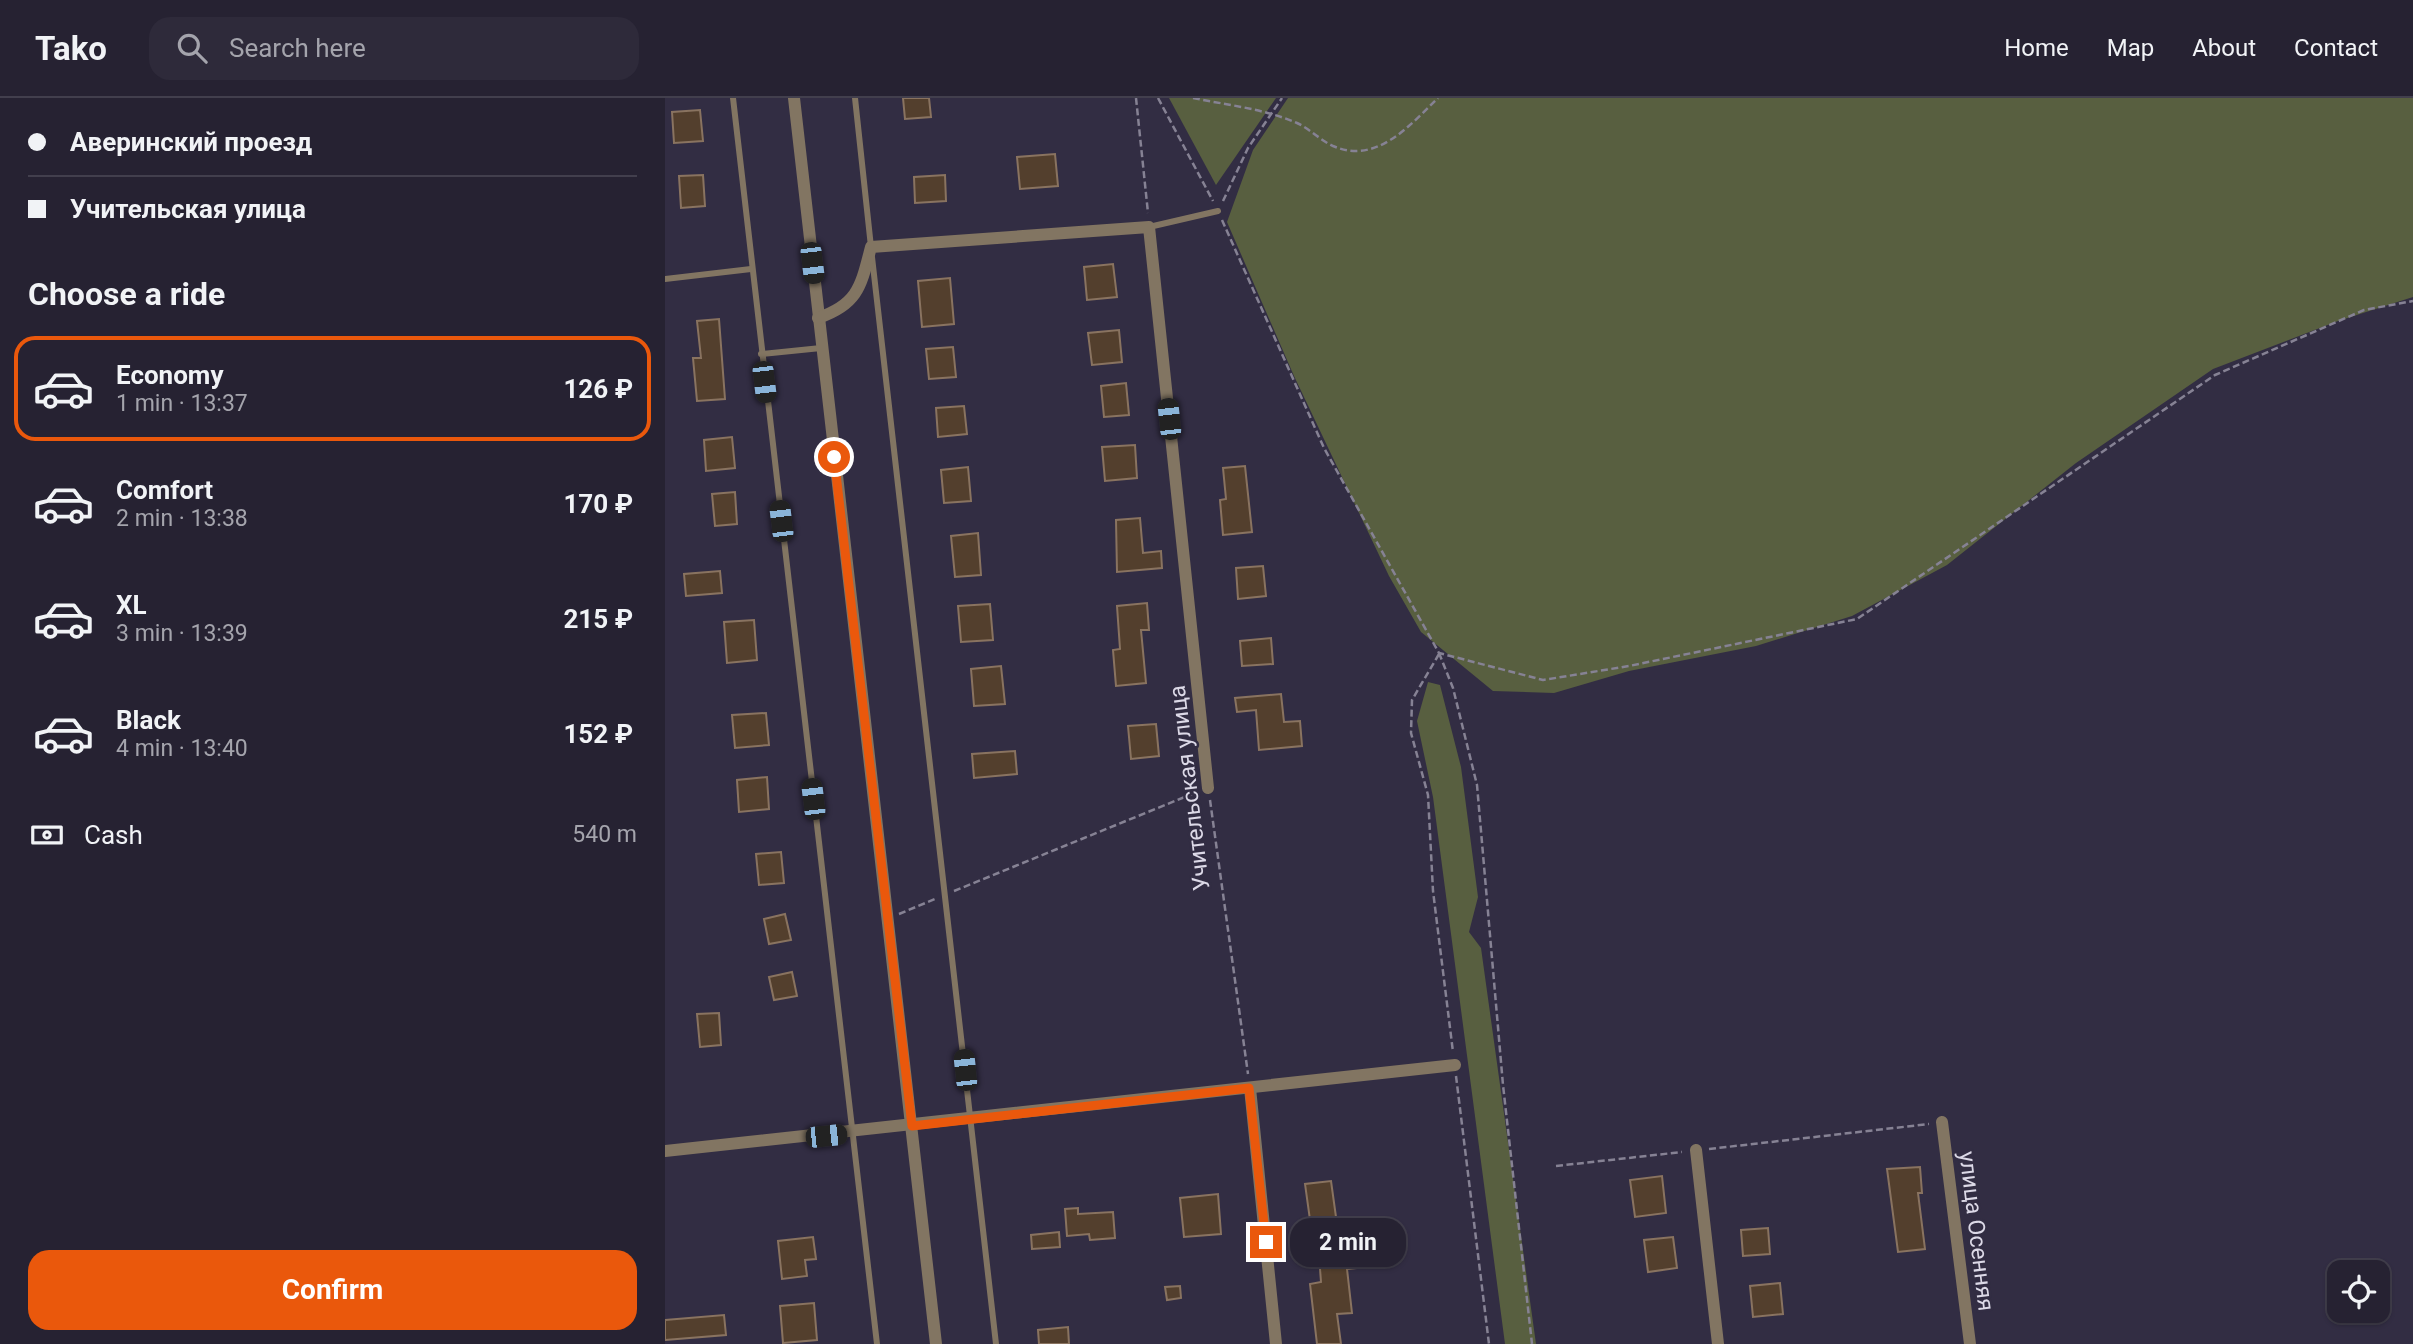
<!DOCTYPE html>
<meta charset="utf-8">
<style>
:root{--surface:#262232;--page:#2e2a3a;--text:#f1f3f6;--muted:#a4a4ac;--line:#423f4d;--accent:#ea580c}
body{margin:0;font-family:Roboto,sans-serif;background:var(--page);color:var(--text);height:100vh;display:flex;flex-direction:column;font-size:26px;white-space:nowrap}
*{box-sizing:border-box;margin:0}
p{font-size:23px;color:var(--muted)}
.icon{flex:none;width:38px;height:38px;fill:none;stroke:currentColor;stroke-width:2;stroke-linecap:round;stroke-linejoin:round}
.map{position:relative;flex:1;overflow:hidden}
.sheet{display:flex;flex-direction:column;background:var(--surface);width:665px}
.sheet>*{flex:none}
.guide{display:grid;align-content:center;height:154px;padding:0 28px;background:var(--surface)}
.fabs{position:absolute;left:1662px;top:1162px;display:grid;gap:14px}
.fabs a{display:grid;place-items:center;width:63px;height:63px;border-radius:14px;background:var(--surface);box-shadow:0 2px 5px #0004,0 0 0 2px var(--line);font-size:35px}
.end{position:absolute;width:32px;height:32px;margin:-16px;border:9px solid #ea580c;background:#fff;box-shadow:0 0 0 4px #fff}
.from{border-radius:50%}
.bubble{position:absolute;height:49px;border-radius:21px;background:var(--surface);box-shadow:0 2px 5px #0004,0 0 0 2px var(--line);font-size:23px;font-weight:700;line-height:49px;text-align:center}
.car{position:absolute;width:21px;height:42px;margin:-21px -10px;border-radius:9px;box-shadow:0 0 5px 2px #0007;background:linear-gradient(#222 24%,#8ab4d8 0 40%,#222 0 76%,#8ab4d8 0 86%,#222 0)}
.guide b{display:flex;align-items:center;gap:24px;height:66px;font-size:26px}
.guide b+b{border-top:2px solid var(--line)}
.guide i{width:18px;height:18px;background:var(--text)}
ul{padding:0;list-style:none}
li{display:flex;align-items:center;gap:21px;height:105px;margin:0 14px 10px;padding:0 14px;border:4px solid transparent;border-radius:21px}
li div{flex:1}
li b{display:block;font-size:26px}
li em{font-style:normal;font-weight:700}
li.current{border-color:var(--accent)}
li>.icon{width:63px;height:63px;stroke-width:1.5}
h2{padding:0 28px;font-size:32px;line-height:84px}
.pay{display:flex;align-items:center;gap:18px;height:77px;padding:0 28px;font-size:26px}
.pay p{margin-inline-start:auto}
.primary-button{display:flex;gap:14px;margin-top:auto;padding:14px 28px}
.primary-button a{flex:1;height:80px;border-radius:21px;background:var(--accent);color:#fff;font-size:28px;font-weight:700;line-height:80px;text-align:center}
header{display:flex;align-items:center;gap:42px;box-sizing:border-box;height:98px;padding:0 35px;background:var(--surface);border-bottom:2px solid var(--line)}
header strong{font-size:33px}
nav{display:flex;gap:38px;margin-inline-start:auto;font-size:24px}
.search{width:490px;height:63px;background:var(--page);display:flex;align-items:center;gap:18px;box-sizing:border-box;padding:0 24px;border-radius:21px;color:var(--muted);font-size:26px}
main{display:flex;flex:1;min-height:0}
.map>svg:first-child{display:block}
</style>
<header>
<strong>Tako</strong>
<div class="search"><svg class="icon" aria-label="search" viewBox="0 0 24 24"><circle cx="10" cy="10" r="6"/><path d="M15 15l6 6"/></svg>Search here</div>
<nav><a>Home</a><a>Map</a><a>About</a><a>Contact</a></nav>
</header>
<main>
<section class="sheet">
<div class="guide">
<b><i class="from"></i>Аверинский проезд</b>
<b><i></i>Учительская улица</b>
</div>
<h2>Choose a ride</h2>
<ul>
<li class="current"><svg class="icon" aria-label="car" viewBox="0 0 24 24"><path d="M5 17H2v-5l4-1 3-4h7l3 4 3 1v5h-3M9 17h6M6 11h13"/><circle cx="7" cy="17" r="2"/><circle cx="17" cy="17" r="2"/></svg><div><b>Economy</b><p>1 min · 13:37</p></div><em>126 ₽</em></li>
<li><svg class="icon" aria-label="car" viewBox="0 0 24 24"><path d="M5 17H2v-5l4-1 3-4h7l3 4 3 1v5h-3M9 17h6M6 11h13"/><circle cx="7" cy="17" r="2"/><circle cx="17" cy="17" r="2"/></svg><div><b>Comfort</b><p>2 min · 13:38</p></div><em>170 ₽</em></li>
<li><svg class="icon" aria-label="car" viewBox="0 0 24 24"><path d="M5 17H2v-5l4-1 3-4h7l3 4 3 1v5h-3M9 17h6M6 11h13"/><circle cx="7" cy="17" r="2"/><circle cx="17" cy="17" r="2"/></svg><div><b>XL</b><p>3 min · 13:39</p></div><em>215 ₽</em></li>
<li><svg class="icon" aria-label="car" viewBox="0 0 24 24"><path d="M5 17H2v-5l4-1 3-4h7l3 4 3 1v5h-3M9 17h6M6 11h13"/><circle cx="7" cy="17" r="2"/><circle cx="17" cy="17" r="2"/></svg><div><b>Black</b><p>4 min · 13:40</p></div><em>152 ₽</em></li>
</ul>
<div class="pay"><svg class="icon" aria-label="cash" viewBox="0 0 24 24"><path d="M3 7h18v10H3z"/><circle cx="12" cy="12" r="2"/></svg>Cash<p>540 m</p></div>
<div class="primary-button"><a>Confirm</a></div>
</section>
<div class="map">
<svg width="1748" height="1246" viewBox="0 0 1748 1246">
<rect width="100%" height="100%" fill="#322d43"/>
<!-- green -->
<g fill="#585f40">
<path d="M504 0H611L551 87Z"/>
<path d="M623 0H1748V199L1673 223 1548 271 1411 365 1282 467 1187 518 1091 548 964 573 889 595 828 593 756 534 724 478 629 278 562 124 588 52Z"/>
<path d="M763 584 775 587 796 669 813 799 804 834 816 850 871 1246H840L768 699 752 623Z"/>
</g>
<!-- building -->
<g fill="#533f2d" stroke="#897360" stroke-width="2">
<path d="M238 0H264L266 19 240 21Z"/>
<path d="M35 12 38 43 9 45 7 14Z"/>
<path d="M390 56 393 88 355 91 352 59Z"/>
<path d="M38 77 40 108 16 110 14 78Z"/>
<path d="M280 77 281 103 250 105 249 79Z"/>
<path d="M448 166 452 199 422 202 419 169Z"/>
<path d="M285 180 289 226 257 229 253 183Z"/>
<path d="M54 221 60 301 32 303 28 260H36L32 223Z"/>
<path d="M454 232 457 264 427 267 423 235Z"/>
<path d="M288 249 291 279 264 281 261 251Z"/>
<path d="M461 285 464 317 439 319 436 288Z"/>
<path d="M299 308 302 336 273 339 271 310Z"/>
<path d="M67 339 70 370 41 373 39 342Z"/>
<path d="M470 347 472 380 440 383 437 349Z"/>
<path d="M580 368 587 434 558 437 555 402 561 401 558 370Z"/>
<path d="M303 369 306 403 279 405 276 372Z"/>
<path d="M70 394 72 426 50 428 47 396Z"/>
<path d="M475 420 478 455 496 453 497 470 452 474 451 422Z"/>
<path d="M313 435 316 477 290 479 286 438Z"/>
<path d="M598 468 601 498 573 501 571 470Z"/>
<path d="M55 473 57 495 21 498 19 476Z"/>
<path d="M482 505 484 532H476L481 585 451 588 448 552 455 551 452 508Z"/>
<path d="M325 506 328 542 296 544 293 508Z"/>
<path d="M89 522 92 562 62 565 59 524Z"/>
<path d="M606 540 608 566 577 568 575 543Z"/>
<path d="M336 568 340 606 309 608 306 571Z"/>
<path d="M616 596 619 624 635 623 637 648 594 652 591 612 572 614 570 600Z"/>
<path d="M101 615 104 647 70 650 67 617Z"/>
<path d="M491 626 494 658 466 661 463 628Z"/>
<path d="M350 653 352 676 309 680 307 656Z"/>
<path d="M102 679 104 711 74 714 72 682Z"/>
<path d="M116 754 119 785 94 787 91 756Z"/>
<path d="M120 816 126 842 104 846 99 821Z"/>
<path d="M127 874 132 898 109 902 104 879Z"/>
<path d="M54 915 56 947 35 949 32 916Z"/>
<path d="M1255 1069 1257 1095H1253L1260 1151 1233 1154 1222 1071Z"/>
<path d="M997 1078 1001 1115 970 1119 965 1082Z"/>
<path d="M666 1083 671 1119H664L666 1143 688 1141 691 1170 682 1171 687 1215 672 1216 676 1246H652L645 1186 656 1184 653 1144 638 1145 637 1130 646 1129 640 1086Z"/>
<path d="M553 1096 556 1136 519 1139 515 1100Z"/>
<path d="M413 1110V1116L448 1114 450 1140 425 1142 424 1136 402 1138 400 1111Z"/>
<path d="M1103 1130 1105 1156 1078 1158 1076 1132Z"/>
<path d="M394 1134 395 1149 367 1151 366 1137Z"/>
<path d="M148 1139 151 1161 140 1162 142 1178 117 1181 113 1143Z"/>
<path d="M1008 1139 1012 1170 983 1174 979 1142Z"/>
<path d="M1115 1185 1118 1216 1088 1219 1085 1188Z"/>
<path d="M515 1188 516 1200 502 1202 500 1189Z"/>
<path d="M149 1205 152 1242 118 1245 115 1208Z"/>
<path d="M59 1217 61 1237 0 1242V1222Z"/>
<path d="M403 1229 404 1246H374L373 1232Z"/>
</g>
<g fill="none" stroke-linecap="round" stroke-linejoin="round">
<!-- path -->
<g stroke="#868294" stroke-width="2.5" stroke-dasharray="7 3.5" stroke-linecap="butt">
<path d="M471 0 483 115"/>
<path d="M493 0 548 103"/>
<path d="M528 0C562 7 600 11 632 25 645 31 655 42 668 48 712 67 745 27 773 0"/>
<path d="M558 103 583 50 617 0"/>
<path d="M557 122 659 350 774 555 878 582 964 568 1192 521 1550 277 1699 212 1748 203"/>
<path d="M774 555 788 590 812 687 838 987 867 1246"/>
<path d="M774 556 747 602 746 635 763 697 768 793 788 954"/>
<path d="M545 702 583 976"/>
<path d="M289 793 532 694"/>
<path d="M234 816 270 801"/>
<path d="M791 978 824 1246"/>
<path d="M1044 1051 1264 1026"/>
<path d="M891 1068 1017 1054"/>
</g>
<!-- service -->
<g stroke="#827562" stroke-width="6">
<path d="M68 0 212 1246"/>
<path d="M190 0 206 149"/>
<path d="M484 129 553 113"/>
<path d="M207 159 331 1246"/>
<path d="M0 181 86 171"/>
<path d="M96 256 156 250"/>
</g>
<!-- minor -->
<g stroke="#827562" stroke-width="12">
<path d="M129 0 271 1246"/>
<path d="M153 220C194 206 196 187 206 149L484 129 543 690"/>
<path d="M585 990 611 1246"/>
<path d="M1277 1024 1305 1246"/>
<path d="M1031 1052 1053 1246"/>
<path d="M0 1053 790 967"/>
</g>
</g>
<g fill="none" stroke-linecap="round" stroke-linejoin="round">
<!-- route -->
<path stroke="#ea580c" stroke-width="9" d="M169 359 247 1028 584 990 601 1144"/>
</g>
<g text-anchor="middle" stroke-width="5" stroke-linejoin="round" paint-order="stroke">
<!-- street labels -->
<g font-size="23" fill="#dcd9e7" stroke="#322d43">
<text transform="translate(524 690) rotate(-97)" y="8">Учительская улица</text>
<text transform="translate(1312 1133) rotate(83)" y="8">улица Осенняя</text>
</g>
</g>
</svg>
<div class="fabs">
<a><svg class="icon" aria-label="locate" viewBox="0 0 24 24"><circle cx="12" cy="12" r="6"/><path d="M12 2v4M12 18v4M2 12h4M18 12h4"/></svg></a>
</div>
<i class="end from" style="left:169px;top:359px"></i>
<i class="end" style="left:601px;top:1144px"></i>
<div class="bubble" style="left:625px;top:1120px;width:116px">2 min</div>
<i class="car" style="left:147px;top:165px;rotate:173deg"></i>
<i class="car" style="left:99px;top:284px;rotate:173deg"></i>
<i class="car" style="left:504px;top:321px;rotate:354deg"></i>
<i class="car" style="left:116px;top:423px;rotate:353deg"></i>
<i class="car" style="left:148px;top:701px;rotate:353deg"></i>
<i class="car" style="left:300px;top:972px;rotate:354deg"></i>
<i class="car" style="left:161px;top:1038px;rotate:84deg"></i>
</div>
</main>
